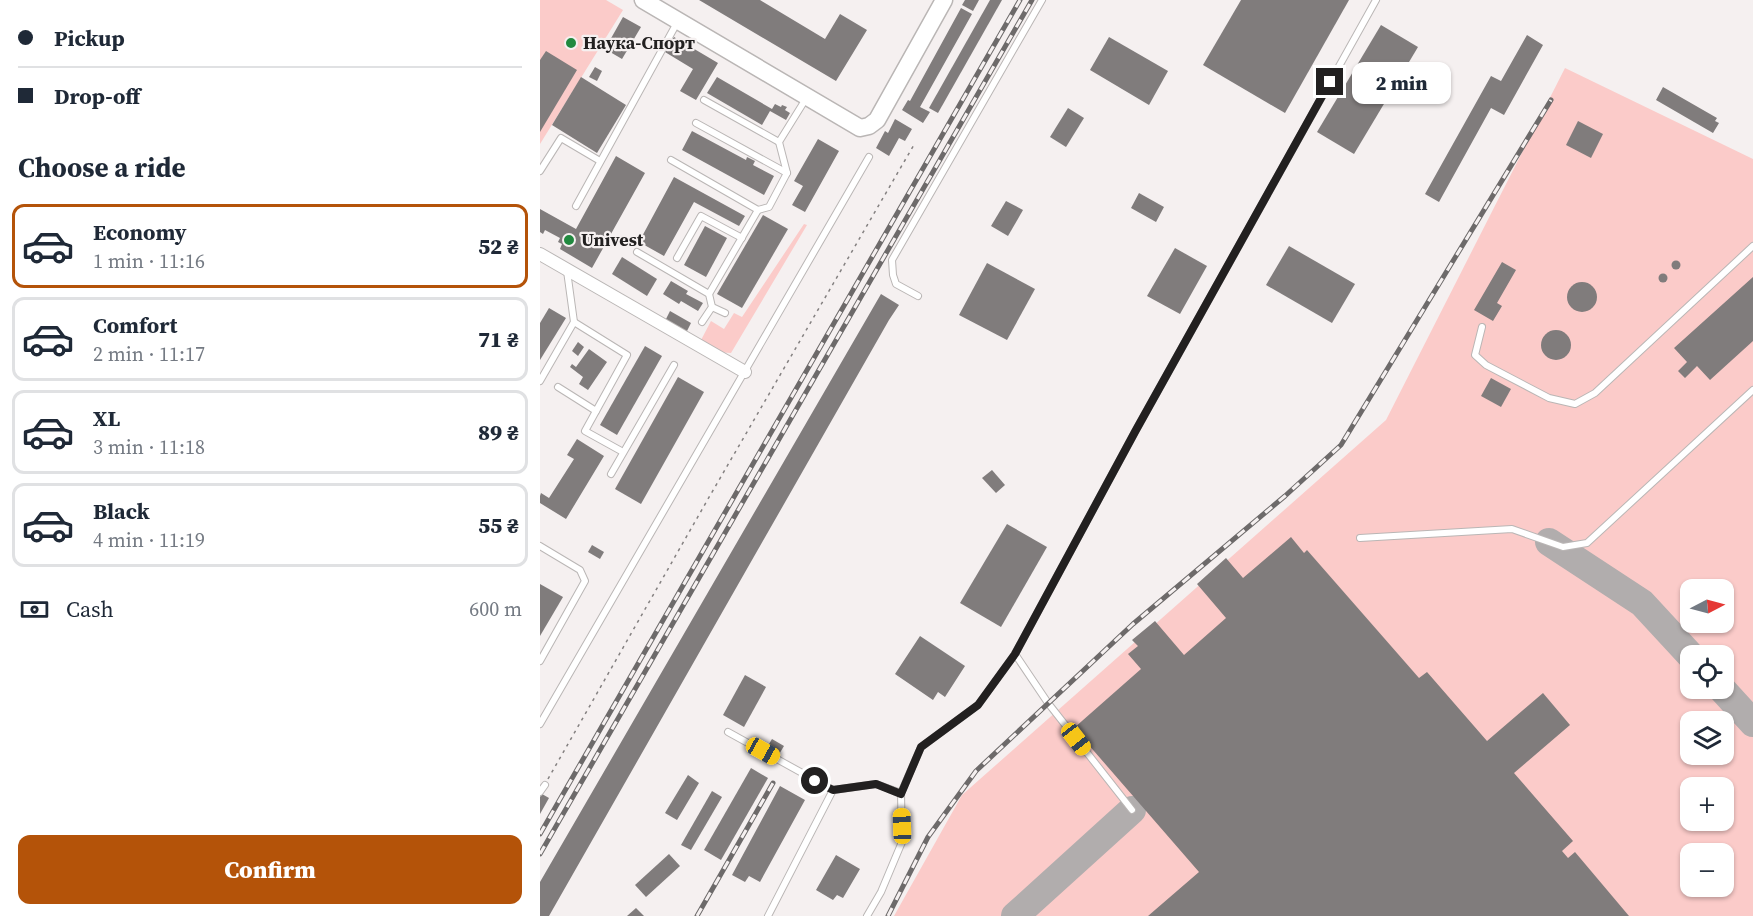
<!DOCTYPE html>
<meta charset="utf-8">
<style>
:root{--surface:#fff;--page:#f6f6f7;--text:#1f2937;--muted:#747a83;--line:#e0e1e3;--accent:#b45309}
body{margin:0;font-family:"Source Serif 4",serif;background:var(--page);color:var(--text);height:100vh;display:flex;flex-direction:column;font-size:22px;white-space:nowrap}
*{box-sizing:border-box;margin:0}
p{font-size:20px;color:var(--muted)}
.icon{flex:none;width:33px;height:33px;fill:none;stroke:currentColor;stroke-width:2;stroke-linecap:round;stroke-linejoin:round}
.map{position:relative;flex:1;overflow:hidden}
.panel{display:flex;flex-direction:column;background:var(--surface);width:540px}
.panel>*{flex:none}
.banner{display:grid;align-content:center;height:132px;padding:0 18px;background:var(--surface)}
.needle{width:39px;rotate:84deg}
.tools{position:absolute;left:1140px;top:579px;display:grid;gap:12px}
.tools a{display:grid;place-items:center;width:54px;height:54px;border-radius:12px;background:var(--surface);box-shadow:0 2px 4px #0004;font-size:30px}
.end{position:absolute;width:27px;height:27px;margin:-14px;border:8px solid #222020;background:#fff;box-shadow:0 0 0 3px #fff}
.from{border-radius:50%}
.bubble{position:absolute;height:42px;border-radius:12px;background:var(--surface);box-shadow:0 2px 4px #0004;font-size:20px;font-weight:800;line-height:42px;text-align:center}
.car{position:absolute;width:18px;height:36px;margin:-18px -9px;border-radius:8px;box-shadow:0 0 4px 2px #0007;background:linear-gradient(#f5c518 24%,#345 0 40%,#f5c518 0 76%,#345 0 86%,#f5c518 0)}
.banner b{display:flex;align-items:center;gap:21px;height:57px;font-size:22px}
.banner b+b{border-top:2px solid var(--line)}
.banner i{width:15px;height:15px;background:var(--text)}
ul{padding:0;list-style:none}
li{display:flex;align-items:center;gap:18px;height:84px;margin:0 12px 9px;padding:0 6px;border:3px solid var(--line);border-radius:12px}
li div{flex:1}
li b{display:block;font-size:22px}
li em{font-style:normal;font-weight:800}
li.active{border-color:var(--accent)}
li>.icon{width:54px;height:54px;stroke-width:1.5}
h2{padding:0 18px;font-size:27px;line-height:72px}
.pay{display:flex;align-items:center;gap:15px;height:66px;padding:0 18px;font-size:22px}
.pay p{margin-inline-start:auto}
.primary-button{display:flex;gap:12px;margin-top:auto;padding:12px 18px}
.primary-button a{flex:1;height:69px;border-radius:12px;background:var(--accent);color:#fff;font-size:24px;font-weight:800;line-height:69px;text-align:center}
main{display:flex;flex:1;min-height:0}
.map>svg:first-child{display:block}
</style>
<main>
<section class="panel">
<div class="banner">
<b><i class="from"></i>Pickup</b>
<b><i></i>Drop-off</b>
</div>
<h2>Choose a ride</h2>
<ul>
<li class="active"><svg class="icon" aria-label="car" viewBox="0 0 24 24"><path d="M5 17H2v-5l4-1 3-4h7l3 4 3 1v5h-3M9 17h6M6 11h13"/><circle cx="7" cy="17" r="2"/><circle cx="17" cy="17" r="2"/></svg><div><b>Economy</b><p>1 min · 11:16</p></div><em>52 ₴</em></li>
<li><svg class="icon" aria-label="car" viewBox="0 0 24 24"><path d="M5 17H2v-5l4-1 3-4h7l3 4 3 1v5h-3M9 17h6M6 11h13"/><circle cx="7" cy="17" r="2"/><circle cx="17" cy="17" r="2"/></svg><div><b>Comfort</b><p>2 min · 11:17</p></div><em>71 ₴</em></li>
<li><svg class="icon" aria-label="car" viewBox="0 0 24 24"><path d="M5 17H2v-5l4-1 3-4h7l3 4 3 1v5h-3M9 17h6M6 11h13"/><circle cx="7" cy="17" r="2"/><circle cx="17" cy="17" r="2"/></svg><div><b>XL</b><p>3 min · 11:18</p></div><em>89 ₴</em></li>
<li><svg class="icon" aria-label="car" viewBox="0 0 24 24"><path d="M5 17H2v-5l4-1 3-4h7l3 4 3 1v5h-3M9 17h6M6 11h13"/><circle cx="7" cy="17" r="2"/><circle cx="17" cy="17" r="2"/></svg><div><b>Black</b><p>4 min · 11:19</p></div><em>55 ₴</em></li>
</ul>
<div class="pay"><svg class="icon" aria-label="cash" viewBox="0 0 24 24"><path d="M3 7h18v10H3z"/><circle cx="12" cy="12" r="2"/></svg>Cash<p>600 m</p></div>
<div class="primary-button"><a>Confirm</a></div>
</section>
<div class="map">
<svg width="1213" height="916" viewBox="0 0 1213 916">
<rect width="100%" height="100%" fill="#f5f0f0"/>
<!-- green -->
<g fill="#fbcbc9" fill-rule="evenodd">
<path d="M0 0H66L83 10 0 144Z"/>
<path d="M1025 68 1213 159V916H354L422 795 846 420ZM1150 590H1184V622H1150ZM1150 656H1184V688H1150ZM1150 722H1184V754H1150ZM1150 788H1184V820H1150ZM1150 854H1184V886H1150Z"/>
<path d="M264 224 267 225 191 353 177 352 160 342 171 321 184 329 194 313 202 317Z"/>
</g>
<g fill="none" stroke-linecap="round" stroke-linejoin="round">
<!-- taxiway -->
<g stroke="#b1adad" stroke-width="28">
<path d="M1009 542 1102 603 1151 656"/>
<path d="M1181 688 1213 723"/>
<path d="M475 916 592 810"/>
</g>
</g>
<!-- building -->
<g fill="#807c7c">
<path d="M159 0H220L285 39 300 14 327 30 296 81Z"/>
<path d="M425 0H439L433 11 422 5Z"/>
<path d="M450 0H462L398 113 389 108Z"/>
<path d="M701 0H809L745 113 663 65Z"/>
<path d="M421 8 432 14 380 107 390 112 383 123 362 110 368 100 370 101Z"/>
<path d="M83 17 101 27 82 59 65 49Z"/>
<path d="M841 25 878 47 814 154 777 132Z"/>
<path d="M987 35 1003 45 964 115 951 108 899 202 885 194 951 76 961 81Z"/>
<path d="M134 37 178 63 156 100 140 91 153 69 125 52Z"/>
<path d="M569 37 628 71 609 105 550 70Z"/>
<path d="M6 51 37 70 0 132V60Z"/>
<path d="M55 67 62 71 57 81 49 77Z"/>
<path d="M41 77 86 105 57 153 12 125Z"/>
<path d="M177 77 232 109 235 104 241 107 242 105 247 107 245 110 250 113 246 120 230 111 222 125 167 93Z"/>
<path d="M1123 87 1177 118 1175 121 1179 123 1173 133 1116 100Z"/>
<path d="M528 108 544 118 526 147 510 137Z"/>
<path d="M355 119 372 129 365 141 359 138 349 156 336 148 345 131 348 133Z"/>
<path d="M1038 121 1063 134 1051 158 1026 145Z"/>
<path d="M152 131 206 160 207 157 215 161 213 165 234 176 224 195 142 150Z"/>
<path d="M278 139 299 151 265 212 252 205 263 186 254 181Z"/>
<path d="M76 156 105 173 52 268 20 249 22 244 18 242 20 238 5 230 3 234 0 232V209L36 229Z"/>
<path d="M134 177 205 216 199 226 154 202 124 256 99 242Z"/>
<path d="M599 193 624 207 616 222 591 208Z"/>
<path d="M466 201 483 210 468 236 451 226Z"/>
<path d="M223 215 248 229 202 308 177 294Z"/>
<path d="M165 226 187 238 166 277 144 265Z"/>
<path d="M749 246 815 284 792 323 726 285Z"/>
<path d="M635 248 667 266 640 314 607 296Z"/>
<path d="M82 257 117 279 107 296 72 274Z"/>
<circle cx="1136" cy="265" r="4.5"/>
<path d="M962 262 976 270 957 303 962 306 953 321 934 310Z"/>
<path d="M447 263 495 289 467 340 419 315Z"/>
<circle cx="1123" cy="278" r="4.5"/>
<path d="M1213 277V341L1170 380 1157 366 1145 378 1138 371 1147 362 1134 348Z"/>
<path d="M131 281 148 291 146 294 163 303 158 311 141 301 139 304 123 294Z"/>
<circle cx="1042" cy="297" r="15"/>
<path d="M341 294 359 305 349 320 9 916H0V882Z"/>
<path d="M9 308 26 318 0 360V323Z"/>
<path d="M130 311 151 323 146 333 125 321Z"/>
<circle cx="1016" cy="345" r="15"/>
<path d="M38 342 44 347 38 356 32 351Z"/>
<path d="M105 346 122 356 77 435 60 425Z"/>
<path d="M49 349 67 362 48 390 39 384 43 377 30 367 32 364 36 367Z"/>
<path d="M138 377 164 392 101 504 75 489Z"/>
<path d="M951 378 971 389 961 407 941 396Z"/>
<path d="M37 439 64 456 26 519 0 503V496L1 493 9 498 34 459 27 455Z"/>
<path d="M452 470 465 485 456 493 442 478Z"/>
<path d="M467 524 507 547 461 627 420 603Z"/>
<path d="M751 537 764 553 767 550 879 678 887 672 947 741 1003 693 1030 725 974 773 1033 841 1022 851 1028 858 1035 852 1089 916H608L659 872 534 728 601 669 588 654 598 646 592 640 615 621 644 655 686 618 657 584 686 558 703 578Z"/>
<path d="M52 545 64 552 60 559 48 552Z"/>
<path d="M0 584 23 597 0 636Z"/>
<path d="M380 636 425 666 405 697 398 692 393 700 355 674Z"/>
<path d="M205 675 226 687 204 727 183 715Z"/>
<path d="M232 739 244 746 238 756 226 749Z"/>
<path d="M211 768 228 778 181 860 164 850Z"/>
<path d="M148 775 159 783 137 820 125 813Z"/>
<path d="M240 786 265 800 220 882 209 876 205 882 192 875Z"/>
<path d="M172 791 182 797 151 850 141 845Z"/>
<path d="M2 794 9 798 0 814V797Z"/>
<path d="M129 854 140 866 106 897 95 885Z"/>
<path d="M296 855 320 869 303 898 297 895 293 900 276 890Z"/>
<path d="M96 908 104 916H87Z"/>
</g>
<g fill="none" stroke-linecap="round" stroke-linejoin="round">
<defs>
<g id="lane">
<path d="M164 100 239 142"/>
<path d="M156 123 247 173"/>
<path d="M131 160 218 210 169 294"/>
<path d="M0 171 21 138 60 161"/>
<path d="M36 206 138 21"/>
<path d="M218 210 229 207 247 173 239 142 267 97"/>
<path d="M97 252 169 294 172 307 162 322"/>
<path d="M137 258 161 216 202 238"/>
<path d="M378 296 356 284 353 275 352 260 502 0"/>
<path d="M172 307 185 313"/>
<path d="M34 322 87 355 45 431 83 452"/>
<path d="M942 327 935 355 946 365 1009 398 1035 404 1055 393 1213 246"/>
<path d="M0 381 34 322 27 271"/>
<path d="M18 387 56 411"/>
<path d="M71 474 134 365"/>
<path d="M820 538 972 529 1023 547 1047 543 1213 390"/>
<path d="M0 546 40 570 45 581 0 661"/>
<path d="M475 654 508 703 592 810"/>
<path d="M0 724 329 157"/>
<path d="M188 732 293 790"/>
<path d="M0 792 5 785"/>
<path d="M228 916 293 790 336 784 361 793"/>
<path d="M327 916 341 892 362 842 361 793 381 747 438 705 475 654 596 430 836 0"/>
</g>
<path id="street" d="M0 254 205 372"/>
<path id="secondary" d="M103 0 320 128 329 126 337 120 404 0"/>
</defs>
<!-- lane casing -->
<use href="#lane" stroke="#bab6b5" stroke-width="8"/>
<!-- street casing -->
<use href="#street" stroke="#bab6b5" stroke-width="14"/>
<!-- secondary casing -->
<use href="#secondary" stroke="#bab6b5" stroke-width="19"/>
<!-- path -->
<path stroke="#848080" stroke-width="1.5" stroke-dasharray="3 4.5" stroke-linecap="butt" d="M8 779 168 499 375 143"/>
<!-- lane -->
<use href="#lane" stroke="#fff" stroke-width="6"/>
<!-- street -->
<use href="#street" stroke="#fff" stroke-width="12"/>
<!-- secondary -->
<use href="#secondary" stroke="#fff" stroke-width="16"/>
<defs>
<g id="rail">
<path d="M0 834 480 0"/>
<path d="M0 854 492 0"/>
<path d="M157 916 233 783"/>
<path d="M348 916 388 837 436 771 593 624 745 496 801 445 1011 100"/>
</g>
</defs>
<!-- rail casing -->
<use href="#rail" stroke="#6d6a6a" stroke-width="5"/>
<!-- rail -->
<use href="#rail" stroke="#f5f0f0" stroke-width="3" stroke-dasharray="9" stroke-linecap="butt"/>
</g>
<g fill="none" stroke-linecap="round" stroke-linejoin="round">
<!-- route -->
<path stroke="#222020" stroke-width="8" d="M275 781 293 790 336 784 361 794 381 747 438 705 475 654 596 430 790 82"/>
</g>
<!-- markers -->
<g fill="#21893f" stroke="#f5f0f0" stroke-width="2">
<circle cx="31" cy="43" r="6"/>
<circle cx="29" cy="240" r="6"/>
</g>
<g text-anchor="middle" stroke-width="4.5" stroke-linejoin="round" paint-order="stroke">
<!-- poi labels -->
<g font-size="18" font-weight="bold" fill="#222020" stroke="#f5f0f0" text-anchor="start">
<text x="43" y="49">Наука-Спорт</text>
<text x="41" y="246">Univest</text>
</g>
</g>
</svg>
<div class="tools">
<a><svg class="needle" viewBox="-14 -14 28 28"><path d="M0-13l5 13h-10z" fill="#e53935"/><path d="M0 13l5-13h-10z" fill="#747a83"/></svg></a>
<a><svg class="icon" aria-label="locate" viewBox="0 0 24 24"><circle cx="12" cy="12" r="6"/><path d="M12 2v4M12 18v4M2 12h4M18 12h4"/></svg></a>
<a><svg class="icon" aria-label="layers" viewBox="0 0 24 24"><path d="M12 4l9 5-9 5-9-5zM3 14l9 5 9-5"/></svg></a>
<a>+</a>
<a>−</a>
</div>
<i class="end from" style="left:275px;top:781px"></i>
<i class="end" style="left:790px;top:82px"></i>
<div class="bubble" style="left:812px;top:62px;width:99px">2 min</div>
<i class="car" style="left:536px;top:739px;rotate:142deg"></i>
<i class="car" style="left:223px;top:751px;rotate:119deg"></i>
<i class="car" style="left:362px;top:826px;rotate:358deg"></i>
</div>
</main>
